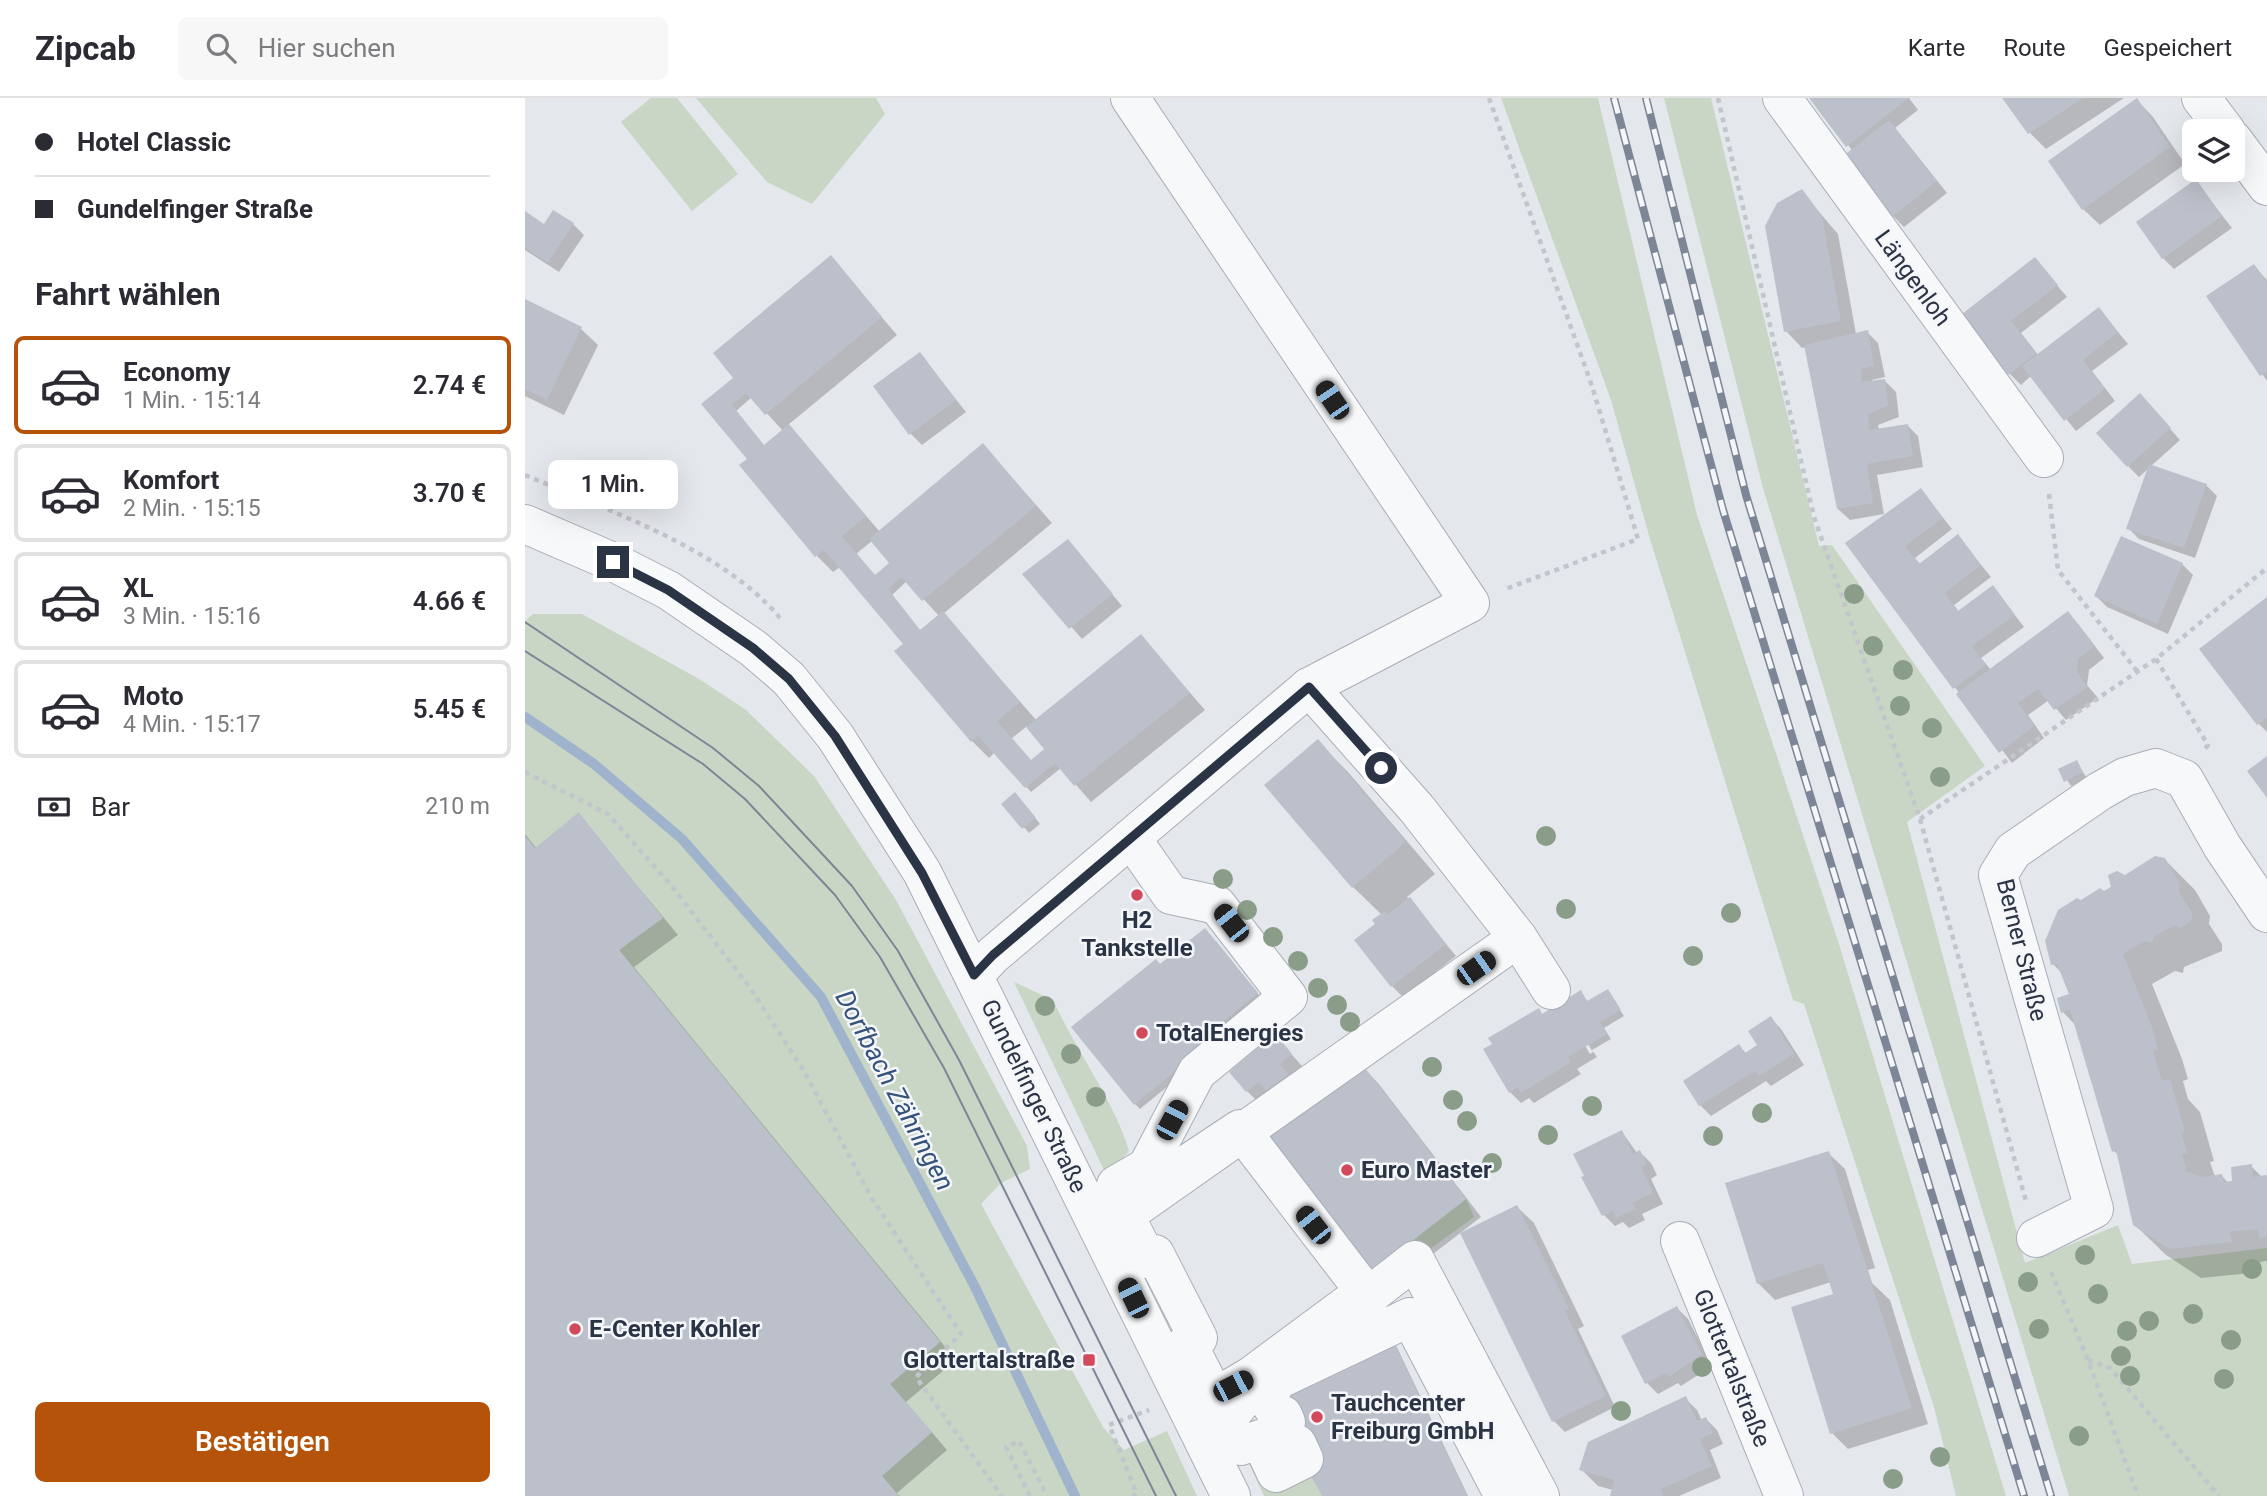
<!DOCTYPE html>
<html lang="de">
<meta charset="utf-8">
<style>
:root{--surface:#fff;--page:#f7f7f7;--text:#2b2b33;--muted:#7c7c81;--line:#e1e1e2;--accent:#b45309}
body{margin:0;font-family:Roboto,sans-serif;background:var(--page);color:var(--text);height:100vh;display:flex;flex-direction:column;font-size:26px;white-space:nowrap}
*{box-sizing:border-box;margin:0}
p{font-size:23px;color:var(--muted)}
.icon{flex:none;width:38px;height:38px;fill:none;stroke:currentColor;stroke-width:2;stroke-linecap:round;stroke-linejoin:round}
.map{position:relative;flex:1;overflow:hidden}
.details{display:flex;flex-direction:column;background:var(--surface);width:525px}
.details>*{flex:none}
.banner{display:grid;align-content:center;height:154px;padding:0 35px;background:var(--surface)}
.controls{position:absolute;left:1657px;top:21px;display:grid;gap:14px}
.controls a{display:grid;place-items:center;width:63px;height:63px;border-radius:10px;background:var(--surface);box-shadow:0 7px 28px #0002;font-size:35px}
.end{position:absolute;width:32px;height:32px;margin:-16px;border:9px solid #2b3445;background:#fff;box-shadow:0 0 0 4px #fff}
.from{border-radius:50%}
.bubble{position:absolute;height:49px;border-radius:10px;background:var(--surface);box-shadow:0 7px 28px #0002;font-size:23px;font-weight:600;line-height:49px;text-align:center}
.car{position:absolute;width:21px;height:42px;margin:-21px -10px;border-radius:9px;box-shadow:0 0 5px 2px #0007;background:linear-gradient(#222 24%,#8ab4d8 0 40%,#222 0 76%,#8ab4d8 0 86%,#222 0)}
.banner b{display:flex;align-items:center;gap:24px;height:66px;font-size:26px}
.banner b+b{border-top:2px solid var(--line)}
.banner i{width:18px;height:18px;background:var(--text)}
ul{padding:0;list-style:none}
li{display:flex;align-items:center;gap:21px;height:98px;margin:0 14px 10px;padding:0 21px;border:4px solid var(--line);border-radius:10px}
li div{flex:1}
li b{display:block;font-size:26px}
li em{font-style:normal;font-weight:600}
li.active{border-color:var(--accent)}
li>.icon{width:63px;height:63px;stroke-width:1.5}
h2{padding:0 35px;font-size:32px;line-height:84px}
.pay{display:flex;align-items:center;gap:18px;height:77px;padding:0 35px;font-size:26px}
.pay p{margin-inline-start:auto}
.primary-button{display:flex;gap:14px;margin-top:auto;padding:14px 35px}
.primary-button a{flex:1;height:80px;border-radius:10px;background:var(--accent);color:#fff;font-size:28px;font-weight:600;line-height:80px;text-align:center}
header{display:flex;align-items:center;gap:42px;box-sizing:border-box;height:98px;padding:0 35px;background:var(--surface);border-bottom:2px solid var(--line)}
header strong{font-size:33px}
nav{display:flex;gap:38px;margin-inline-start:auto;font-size:24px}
.search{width:490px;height:63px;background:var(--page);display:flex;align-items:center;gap:18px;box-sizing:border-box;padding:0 24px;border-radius:10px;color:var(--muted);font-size:26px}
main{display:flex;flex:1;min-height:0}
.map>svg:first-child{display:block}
</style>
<header>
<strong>Zipcab</strong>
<div class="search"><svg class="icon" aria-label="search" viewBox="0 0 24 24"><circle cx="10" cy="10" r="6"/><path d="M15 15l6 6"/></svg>Hier suchen</div>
<nav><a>Karte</a><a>Route</a><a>Gespeichert</a></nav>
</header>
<main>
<section class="details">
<div class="banner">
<b><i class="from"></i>Hotel Classic</b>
<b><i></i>Gundelfinger Straße</b>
</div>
<h2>Fahrt wählen</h2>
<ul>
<li class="active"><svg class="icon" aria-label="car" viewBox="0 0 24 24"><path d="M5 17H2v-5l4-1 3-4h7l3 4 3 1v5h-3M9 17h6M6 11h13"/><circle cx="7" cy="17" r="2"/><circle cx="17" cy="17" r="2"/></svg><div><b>Economy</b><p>1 Min. · 15:14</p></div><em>2.74 €</em></li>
<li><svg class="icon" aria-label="car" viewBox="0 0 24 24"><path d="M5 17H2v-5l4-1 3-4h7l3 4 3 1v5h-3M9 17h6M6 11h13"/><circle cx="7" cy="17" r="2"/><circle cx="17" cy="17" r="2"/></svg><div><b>Komfort</b><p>2 Min. · 15:15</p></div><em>3.70 €</em></li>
<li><svg class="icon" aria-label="car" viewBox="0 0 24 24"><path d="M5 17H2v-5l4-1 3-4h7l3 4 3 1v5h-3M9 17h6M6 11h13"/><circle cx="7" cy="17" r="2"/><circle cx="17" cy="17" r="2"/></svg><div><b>XL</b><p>3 Min. · 15:16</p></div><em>4.66 €</em></li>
<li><svg class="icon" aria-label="car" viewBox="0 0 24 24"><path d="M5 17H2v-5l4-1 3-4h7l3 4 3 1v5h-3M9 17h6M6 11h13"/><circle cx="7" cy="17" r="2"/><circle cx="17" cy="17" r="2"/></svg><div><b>Moto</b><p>4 Min. · 15:17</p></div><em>5.45 €</em></li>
</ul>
<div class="pay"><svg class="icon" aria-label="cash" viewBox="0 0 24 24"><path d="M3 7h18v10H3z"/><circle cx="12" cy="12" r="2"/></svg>Bar<p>210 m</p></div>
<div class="primary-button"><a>Bestätigen</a></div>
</section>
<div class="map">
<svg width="1742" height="1398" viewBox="0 0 1742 1398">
<rect width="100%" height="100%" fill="#e4e7ec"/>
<!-- green -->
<g fill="#c9d6c5">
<path d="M126 0H152L213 76 167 113 96 24Z"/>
<path d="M171 0H351L360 16 287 106 242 84Z"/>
<path d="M976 0H1073L1172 417 1314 846 1481 1398H1431L1409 1309 1279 906 1268 902 1125 441 1086 302Z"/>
<path d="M1139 0H1186L1294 448 1307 447 1460 668 1382 724 1500 1165 1593 1127 1607 1166 1742 1150V1398H1544L1238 390Z"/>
<path d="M8 516H57L174 581 221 612 289 678 371 802 502 1048 505 1071 476 1085 456 1106 578 1329 599 1352 642 1333 672 1398H374L357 1378 407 1334 365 1286 415 1244 94 852 137 819 55 715 10 750 0 738V523Z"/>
<path d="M489 884 528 902C550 951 590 1004 604 1053L593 1067 579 1072Z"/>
<path d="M941 1101 949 1119 890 1162 833 1185Z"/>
<path d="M716 1348 779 1361 797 1398H739Z"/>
</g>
<!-- shadow -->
<g fill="#0003" fill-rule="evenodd">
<path d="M1286 0H1384L1393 12 1370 30 1422 95 1379 129 1368 118 1327 52Z"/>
<path d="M1480 0H1599L1521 51 1504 34Z"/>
<path d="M1612 2 1628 19 1660 66 1575 127 1558 111Z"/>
<path d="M1671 84 1707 130 1649 171 1638 160Z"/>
<path d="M1276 93 1313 136 1331 236 1342 234 1353 245 1360 279 1347 282 1348 284 1360 283 1371 294 1374 319 1353 327 1354 332 1382 327 1393 338 1398 369 1352 377 1359 416 1325 422 1313 411 1282 249 1277 250 1261 233Z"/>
<path d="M0 115 20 128 48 126 59 137 34 174 0 152Z"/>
<path d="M306 160 372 237 263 327 355 434 458 347 527 425 418 516 512 623 616 538 680 612 566 704 536 670 506 694 470 654 464 660 447 643 372 553 380 546 315 469 308 474 292 458 216 368 224 361 179 306 208 282ZM227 299 258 333 239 349 211 313ZM347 443 367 465 351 479 331 456ZM382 483 414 518 396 534 367 497ZM502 628 521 652 506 664 486 641Z"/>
<path d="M1510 161 1542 199 1496 235 1514 258 1574 211 1603 246 1567 273 1590 303 1551 333 1506 278 1496 287 1485 276 1439 216Z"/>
<path d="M1729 168 1742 182V283L1684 199Z"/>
<path d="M0 203 56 231 73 247 39 317 0 298Z"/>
<path d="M395 256 441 314 397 347 386 336Z"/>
<path d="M1626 309 1655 342 1626 368 1681 387 1692 398 1670 460 1614 441 1603 430 1624 370 1614 379 1603 368Z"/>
<path d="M1396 392 1427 431 1390 460 1396 467 1433 439 1466 479 1429 507 1434 514 1468 489 1499 529 1456 560 1466 572 1553 526 1579 560 1564 572 1562 587 1573 600 1541 622 1524 602 1503 617 1519 640 1487 665 1322 446Z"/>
<path d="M543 443 597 508 557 541 500 476Z"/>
<path d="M1657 466 1668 477 1643 536 1582 509 1571 498Z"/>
<path d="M1742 501V634L1734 626Z"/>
<path d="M793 644 823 674 910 776 882 799 931 858 878 899 867 888 857 817 828 789Z"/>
<path d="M1551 664 1562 680 1546 688 1535 672Z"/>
<path d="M495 701 515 726 504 735 478 706Z"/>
<path d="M54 717 153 837 109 869 431 1262 381 1304 422 1352 372 1395 375 1398H0V736L12 751Z"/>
<path d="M1639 761 1670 792 1685 818 1684 826 1697 846V853L1659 869 1658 875 1650 873 1627 886 1657 961 1663 981 1658 983 1663 1001 1675 1014 1689 1063 1685 1064 1690 1079 1697 1078 1704 1086 1726 1068 1738 1080 1742 1079V1163L1735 1164 1736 1174 1676 1180 1641 1157 1609 1126 1595 1058 1589 1053 1553 930 1538 914 1534 901 1546 897 1538 876 1528 866 1556 805 1578 795 1600 779Z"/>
<path d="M691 843 742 907 615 1011 610 1006 636 868Z"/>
<path d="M1082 893 1099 918 1079 930 1086 941 1067 952 1072 959 1052 971 1056 976 1009 1005 1004 1000 996 1005 985 994 1018 917 1056 895 1064 905ZM1041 917H1045L1068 954 1065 956Z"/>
<path d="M1246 920 1256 931 1279 967 1246 988 1241 983 1186 1018 1175 1007 1214 948 1222 956 1234 948Z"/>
<path d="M750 938 777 968 733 1004 722 993Z"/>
<path d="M836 968 853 985 956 1119 851 1200Z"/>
<path d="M1097 1034 1112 1055 1115 1054 1126 1065 1132 1077 1126 1081 1138 1106 1117 1116 1120 1122 1104 1130 1098 1124 1090 1128 1079 1117Z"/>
<path d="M1303 1055 1320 1071 1350 1170 1343 1172 1347 1185 1365 1202 1403 1326 1323 1351 1307 1335 1310 1197 1306 1184 1250 1202 1233 1185Z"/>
<path d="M992 1109 1009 1125 1059 1228 1053 1231 1090 1309 1040 1334 1029 1323Z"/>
<path d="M1152 1210 1163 1221 1187 1268 1156 1288 1153 1285 1133 1296 1122 1285Z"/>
<path d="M866 1237 943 1398H799Z"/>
<path d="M1161 1301 1172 1312 1177 1323 1181 1321 1192 1332 1198 1346 1185 1352 1196 1380 1154 1398H1087L1088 1392 1073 1388 1056 1371Z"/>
</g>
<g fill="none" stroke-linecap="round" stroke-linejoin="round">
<!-- stream -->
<path stroke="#9fb4cc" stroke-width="10" d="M0 619 69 666 157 741 296 899 450 1189 550 1398"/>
</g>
<!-- building -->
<g fill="#bbc0ca">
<path d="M1284 0H1384L1321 49Z"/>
<path d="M1477 0H1558L1503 36Z"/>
<path d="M1612 0 1645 49 1557 112 1523 63Z"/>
<path d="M1364 22 1412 83 1366 120 1318 58Z"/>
<path d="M1671 81 1697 118 1637 161 1611 124Z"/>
<path d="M1277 91 1297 118 1316 223 1259 234 1240 128 1252 105Z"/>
<path d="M28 112 49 125 23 165 0 150V113L19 126Z"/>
<path d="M306 157 357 219 240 317 221 295 207 307 239 347 264 326 341 418 317 438 350 477 364 465 344 441 458 345 511 408 397 503 376 479 363 491 395 532 418 513 495 604 472 623 506 662 519 651 501 629 616 536 665 595 549 688 530 665 500 690 453 638 446 644 369 553 378 546 299 452 290 459 214 367 222 361 176 306 208 280 188 255Z"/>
<path d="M1510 159 1533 187 1486 223 1511 255 1483 277 1437 216Z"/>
<path d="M1729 166 1742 184V274L1735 278 1681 198Z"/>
<path d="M0 201 57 229 22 302 0 291Z"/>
<path d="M1574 209 1593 234 1558 262 1580 291 1539 323 1497 268Z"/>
<path d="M1343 232 1349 268 1336 271 1337 284 1360 281 1363 308 1343 316 1344 332 1383 326 1388 358 1342 366 1348 405 1312 411 1279 247Z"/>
<path d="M395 254 431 302 384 337 348 288Z"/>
<path d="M1615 295 1646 330 1602 369 1571 335Z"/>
<path d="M1624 366 1682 386 1659 450 1601 431Z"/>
<path d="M1396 390 1418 420 1380 448 1394 466 1433 436 1456 467 1420 495 1433 513 1468 487 1490 517 1447 548 1461 567 1428 591 1320 445Z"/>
<path d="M1596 438 1658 465 1632 526 1569 498Z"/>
<path d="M543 441 588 496 544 531 497 476Z"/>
<path d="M1742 499V620L1732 627 1674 551Z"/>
<path d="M1543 513 1570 548 1553 561 1552 574 1563 589 1529 612 1513 591 1493 605 1509 628 1474 655 1431 596Z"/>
<path d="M793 641 881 744 827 790 739 687Z"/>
<path d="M1742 658V700L1722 673Z"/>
<path d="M1552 662 1558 674 1539 684 1533 671Z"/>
<path d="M490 694 511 720 497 731 476 706Z"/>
<path d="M54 714 138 820 94 852 415 1244 365 1286 407 1334 357 1378 374 1398H0V738L10 750Z"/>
<path d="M1630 758 1640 760 1655 786 1654 794 1667 814V822L1656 830 1650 827 1629 839 1627 845 1619 843 1598 856 1627 929 1633 951 1628 953 1637 983 1645 981 1660 1033 1656 1034 1662 1055 1657 1056 1662 1073 1677 1079 1697 1076 1699 1084 1707 1083 1706 1069 1727 1066 1728 1079 1742 1077V1139L1734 1140 1733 1131 1705 1134 1707 1144 1644 1151 1608 1127 1591 1052 1587 1054 1545 912 1536 915 1532 900 1544 896 1532 866 1526 867 1520 843 1533 812 1552 800 1556 802 1575 790 1579 793 1586 789 1583 777 1592 773 1600 777Z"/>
<path d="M885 799 921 846 866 889 829 842 850 826 847 822 860 813 863 816Z"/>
<path d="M680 830 733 895 688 932 693 938 609 1007 546 929 631 861 635 866Z"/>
<path d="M1083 891 1096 912 1075 924 1082 936 1043 959 1046 964 996 995 993 989 984 995 958 951 967 946 963 940 1014 910 1017 916 1056 892 1062 903Z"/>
<path d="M1246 918 1269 956 1234 978 1230 973 1174 1008 1158 983 1214 946 1220 955 1232 947 1223 933Z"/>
<path d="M750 935 767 956 755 966 763 976 741 993 734 984 721 994 704 974Z"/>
<path d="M837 966 941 1101 833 1185 729 1049Z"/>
<path d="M1097 1032 1108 1056 1115 1052 1122 1066 1116 1069 1128 1095 1107 1105 1111 1111 1091 1120 1088 1113 1077 1118 1056 1079 1059 1078 1048 1056Z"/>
<path d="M1304 1053 1387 1310 1305 1336 1266 1209 1308 1196 1298 1165 1232 1186 1200 1085Z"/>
<path d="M992 1107 1044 1211 1040 1213 1081 1298 1027 1324 935 1135Z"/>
<path d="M1152 1208 1177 1256 1144 1279 1141 1275 1120 1286 1096 1238Z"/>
<path d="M861 1229 942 1398H797L742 1298Z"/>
<path d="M1161 1298 1172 1323 1181 1319 1188 1335 1175 1341 1187 1368 1136 1391 1139 1398H1085L1089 1382 1054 1372 1063 1344Z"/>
</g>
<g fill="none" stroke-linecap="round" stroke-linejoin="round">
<defs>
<g id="minor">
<path d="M1257 0 1519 360"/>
<path d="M1676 0 1701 33"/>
<path d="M1708 42 1742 88"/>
<path d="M0 426 88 464 143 492 228 550 264 581 310 638 397 774 706 1398"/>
<path d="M993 840 1026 892"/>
<path d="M449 877 468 857 784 589 945 505 605 0"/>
<path d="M715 1031 833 1185 834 1198 726 1278 699 1294 692 1303 662 1245 673 1240 630 1156 622 1161 596 1110Z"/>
<path d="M591 1087 622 1069 672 974 763 899 692 807 646 797 606 740"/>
<path d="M576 1134 993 840 892 711 784 589"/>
<path d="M1511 1140 1569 1111 1473 777 1488 753 1575 693 1600 679 1631 670 1659 681 1697 748 1742 815"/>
<path d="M1155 1143 1259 1398"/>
<path d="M979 1398 885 1219 742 1287 746 1296 742 1298 753 1320 758 1317 761 1324 755 1326 766 1349 772 1346 779 1361 751 1375 735 1341 716 1348 698 1318 703 1320 733 1283 836 1227 845 1197 890 1162 1015 1398"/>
</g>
</defs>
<!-- minor casing -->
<use href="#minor" stroke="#a9aeb7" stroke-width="40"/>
<!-- path -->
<g stroke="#c2c5cb" stroke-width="4.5" stroke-dasharray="5 5" stroke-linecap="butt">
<path d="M964 0 1067 288 1113 441 978 492"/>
<path d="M1193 0 1289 419 1395 721 1501 1103"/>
<path d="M0 377C80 411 199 452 255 520"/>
<path d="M1524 396 1533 472 1612 573"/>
<path d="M1631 561 1683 647 1679 652"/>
<path d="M0 674 83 716 145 786 223 887 279 973 346 1099 436 1236 391 1279 477 1398"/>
<path d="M1395 721 1631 561 1742 470"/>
<path d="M1526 1174 1563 1262 1613 1398"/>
<path d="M1563 1262 1585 1270 1694 1398"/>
<path d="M505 1398 481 1349 494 1343 522 1398"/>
<path d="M607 1398 612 1396 584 1327 624 1312"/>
</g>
<!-- minor -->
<use href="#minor" stroke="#f7f8fa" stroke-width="38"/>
<!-- tram -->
<g stroke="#7d8696" stroke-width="2">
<path d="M0 524 188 650 234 688 327 788 373 853 434 962 651 1398"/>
<path d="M0 553 178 666 220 701 310 797 355 859 419 970 631 1398"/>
</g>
<defs>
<g id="rail">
<path d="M1089 0 1198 412 1499 1398"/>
<path d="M1121 0 1221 397 1526 1398"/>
</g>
</defs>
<!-- rail casing -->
<use href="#rail" stroke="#7d8696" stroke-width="8"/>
<!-- rail -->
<use href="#rail" stroke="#f4f6f9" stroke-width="5" stroke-dasharray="16" stroke-linecap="butt"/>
</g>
<!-- trees -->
<g fill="#899d89">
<circle cx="1329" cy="496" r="10"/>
<circle cx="1348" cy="548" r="10"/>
<circle cx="1378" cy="572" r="10"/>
<circle cx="1375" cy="608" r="10"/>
<circle cx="1407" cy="630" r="10"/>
<circle cx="1415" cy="679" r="10"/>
<circle cx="1021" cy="738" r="10"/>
<circle cx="698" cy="781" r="10"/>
<circle cx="1041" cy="811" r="10"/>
<circle cx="722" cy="812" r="10"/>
<circle cx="1206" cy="815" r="10"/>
<circle cx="748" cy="839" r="10"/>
<circle cx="1168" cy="858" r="10"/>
<circle cx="773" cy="863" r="10"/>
<circle cx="793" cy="890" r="10"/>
<circle cx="812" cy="907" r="10"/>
<circle cx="520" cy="908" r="10"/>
<circle cx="825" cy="924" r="10"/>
<circle cx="546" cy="956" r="10"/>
<circle cx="907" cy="969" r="10"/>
<circle cx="571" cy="999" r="10"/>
<circle cx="928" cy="1002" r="10"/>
<circle cx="1067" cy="1008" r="10"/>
<circle cx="1237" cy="1015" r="10"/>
<circle cx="942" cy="1023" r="10"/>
<circle cx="1023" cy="1037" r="10"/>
<circle cx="1188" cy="1038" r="10"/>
<circle cx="967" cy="1065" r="10"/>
<circle cx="1560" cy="1157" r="10"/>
<circle cx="1727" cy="1171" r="10"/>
<circle cx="1503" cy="1184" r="10"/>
<circle cx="1573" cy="1196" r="10"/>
<circle cx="1668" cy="1216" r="10"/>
<circle cx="1624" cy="1223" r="10"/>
<circle cx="1514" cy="1231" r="10"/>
<circle cx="1602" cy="1233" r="10"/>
<circle cx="1706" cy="1242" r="10"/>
<circle cx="1596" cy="1258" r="10"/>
<circle cx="1177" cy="1269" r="10"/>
<circle cx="1605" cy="1278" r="10"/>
<circle cx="1699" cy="1281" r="10"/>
<circle cx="1096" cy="1313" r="10"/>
<circle cx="1554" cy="1338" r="10"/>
<circle cx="1415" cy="1359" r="10"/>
<circle cx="1368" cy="1381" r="10"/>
</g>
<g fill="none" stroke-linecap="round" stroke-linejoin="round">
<!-- route -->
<path stroke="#2b3445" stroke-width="9" d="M88 464 143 492 228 550 264 581 310 638 397 775 449 877 468 857 784 589 856 670"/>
</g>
<!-- markers -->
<g fill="#d1495b" stroke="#f4f6f9" stroke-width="2.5">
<circle cx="612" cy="797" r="7"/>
<circle cx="617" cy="935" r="7"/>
<circle cx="822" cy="1072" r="7"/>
<circle cx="50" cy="1231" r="7"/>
<rect x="557" y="1255" width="14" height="14" rx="3.5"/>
<circle cx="792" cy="1319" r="7"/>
</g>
<g text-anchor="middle" stroke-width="5" stroke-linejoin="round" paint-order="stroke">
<!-- street labels -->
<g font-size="24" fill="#2b3445" stroke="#f4f6f9">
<text transform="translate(1388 180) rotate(54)" y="8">Längenloh</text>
<text transform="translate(1497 852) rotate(76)" y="8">Berner Straße</text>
<text transform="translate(509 998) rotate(64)" y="8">Gundelfinger Straße</text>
<text transform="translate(1207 1270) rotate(68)" y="8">Glottertalstraße</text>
</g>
<!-- poi labels -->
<g font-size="24" font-weight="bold" fill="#2b3445" stroke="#f4f6f9" text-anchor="start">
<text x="612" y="830" text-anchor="middle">H2<tspan x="612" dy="28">Tankstelle</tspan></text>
<text x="631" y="943">TotalEnergies</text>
<text x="836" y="1080">Euro Master</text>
<text x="64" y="1239">E-Center Kohler</text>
<text x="550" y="1270" text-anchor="end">Glottertalstraße</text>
<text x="806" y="1313">Tauchcenter<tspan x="806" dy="28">Freiburg GmbH</tspan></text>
</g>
<!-- water labels -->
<g font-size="26" font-style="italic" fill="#34527a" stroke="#f4f6f9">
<text transform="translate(370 992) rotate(62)" y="9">Dorfbach Zähringen</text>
</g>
</g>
</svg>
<div class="controls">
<a><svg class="icon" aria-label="layers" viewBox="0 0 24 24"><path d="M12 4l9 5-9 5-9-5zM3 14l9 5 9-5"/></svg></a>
</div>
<i class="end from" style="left:856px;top:670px"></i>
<i class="end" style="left:88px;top:464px"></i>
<div class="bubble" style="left:23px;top:362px;width:130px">1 Min.</div>
<i class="car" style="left:807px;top:302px;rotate:326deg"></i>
<i class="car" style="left:706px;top:825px;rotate:322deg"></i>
<i class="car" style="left:951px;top:870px;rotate:55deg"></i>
<i class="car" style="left:647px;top:1022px;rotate:28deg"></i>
<i class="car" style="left:788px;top:1127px;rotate:322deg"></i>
<i class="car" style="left:608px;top:1200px;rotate:334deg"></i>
<i class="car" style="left:708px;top:1288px;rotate:63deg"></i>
</div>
</main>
